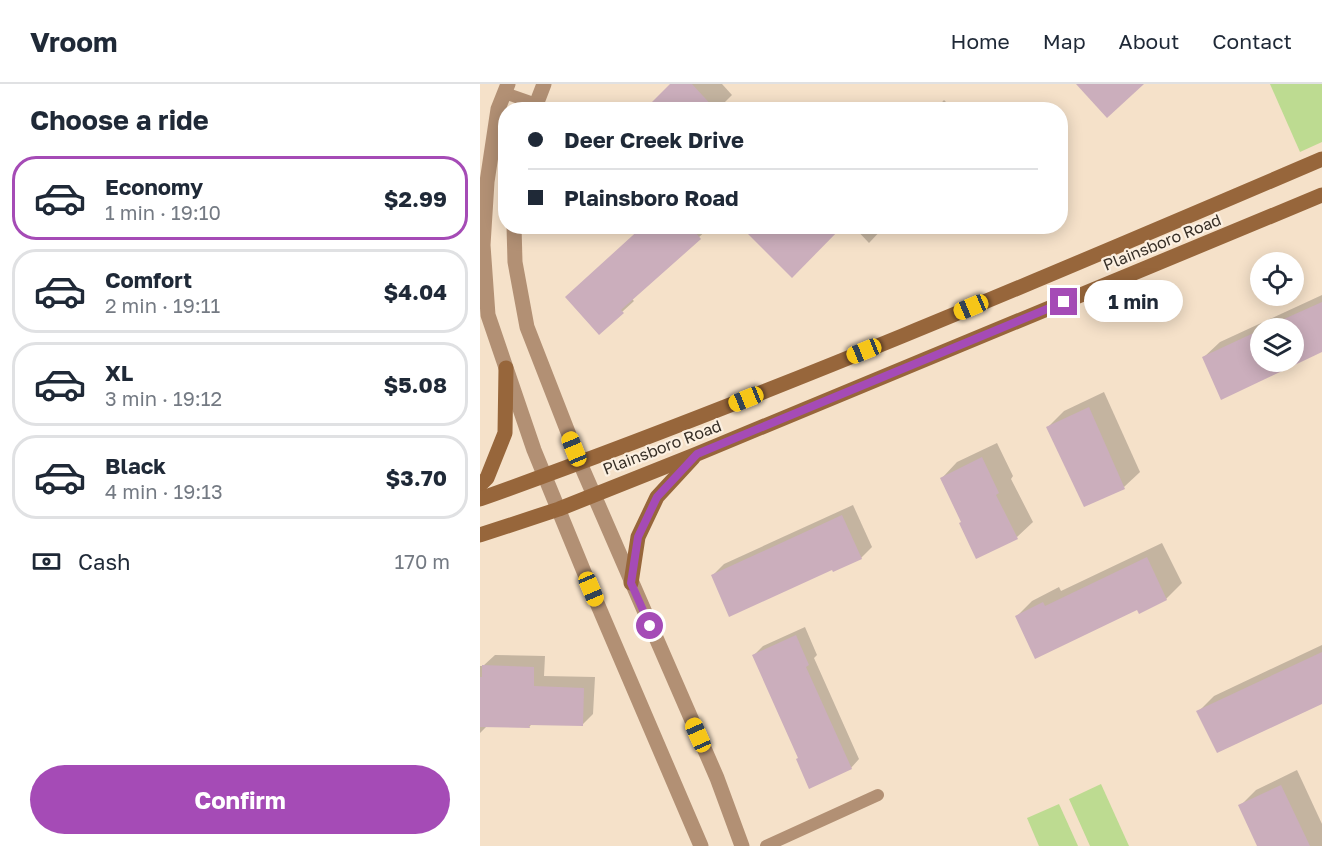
<!DOCTYPE html>
<meta charset="utf-8">
<style>
:root{--surface:#fff;--page:#f2f2f3;--text:#1f2937;--muted:#747a83;--line:#e0e1e3;--accent:#a54bb6}
body{margin:0;font-family:"Golos Text",sans-serif;background:var(--page);color:var(--text);height:100vh;display:flex;flex-direction:column;font-size:22px;white-space:nowrap}
*{box-sizing:border-box;margin:0}
p{font-size:20px;color:var(--muted)}
.icon{flex:none;width:33px;height:33px;fill:none;stroke:currentColor;stroke-width:2;stroke-linecap:round;stroke-linejoin:round}
.map{position:relative;flex:1;overflow:hidden}
.drawer{display:flex;flex-direction:column;background:var(--surface);width:480px}
.drawer>*{flex:none}
.top-card{position:absolute;left:18px;top:18px;width:570px;height:132px;border-radius:24px;box-shadow:0 3px 15px #0003;display:grid;align-content:center;height:132px;padding:0 30px;background:var(--surface)}
.buttons{position:absolute;left:770px;top:168px;display:grid;gap:12px}
.buttons a{display:grid;place-items:center;width:54px;height:54px;border-radius:50%;background:var(--surface);box-shadow:0 3px 15px #0003;font-size:30px}
.end{position:absolute;width:27px;height:27px;margin:-14px;border:8px solid #a54bb6;background:#fff;box-shadow:0 0 0 3px #fff}
.from{border-radius:50%}
.bubble{position:absolute;height:42px;border-radius:21px;background:var(--surface);box-shadow:0 3px 15px #0003;font-size:20px;font-weight:700;line-height:42px;text-align:center}
.car{position:absolute;width:18px;height:36px;margin:-18px -9px;border-radius:8px;box-shadow:0 0 4px 2px #0007;background:linear-gradient(#f5c518 24%,#345 0 40%,#f5c518 0 76%,#345 0 86%,#f5c518 0)}
.top-card b{display:flex;align-items:center;gap:21px;height:57px;font-size:22px}
.top-card b+b{border-top:2px solid var(--line)}
.top-card i{width:15px;height:15px;background:var(--text)}
ul{padding:0;list-style:none}
li{display:flex;align-items:center;gap:18px;height:84px;margin:0 12px 9px;padding:0 18px;border:3px solid var(--line);border-radius:24px}
li div{flex:1}
li b{display:block;font-size:22px}
li em{font-style:normal;font-weight:700}
li.on{border-color:var(--accent)}
li>.icon{width:54px;height:54px;stroke-width:1.5}
h2{padding:0 30px;font-size:27px;line-height:72px}
.pay{display:flex;align-items:center;gap:15px;height:66px;padding:0 30px;font-size:22px}
.pay p{margin-inline-start:auto}
.primary-button{display:flex;gap:12px;margin-top:auto;padding:12px 30px}
.primary-button a{flex:1;height:69px;border-radius:36px;background:var(--accent);color:#fff;font-size:24px;font-weight:700;line-height:69px;text-align:center}
header{display:flex;align-items:center;gap:36px;box-sizing:border-box;height:84px;padding:0 30px;background:var(--surface);border-bottom:2px solid var(--line)}
header strong{font-size:28px}
nav{display:flex;gap:33px;margin-inline-start:auto;font-size:21px}
main{display:flex;flex:1;min-height:0}
.map>svg:first-child{display:block}
</style>
<header>
<strong>Vroom</strong>
<nav><a>Home</a><a>Map</a><a>About</a><a>Contact</a></nav>
</header>
<main>
<section class="drawer">
<h2>Choose a ride</h2>
<ul>
<li class="on"><svg class="icon" aria-label="car" viewBox="0 0 24 24"><path d="M5 17H2v-5l4-1 3-4h7l3 4 3 1v5h-3M9 17h6M6 11h13"/><circle cx="7" cy="17" r="2"/><circle cx="17" cy="17" r="2"/></svg><div><b>Economy</b><p>1 min · 19:10</p></div><em>$2.99</em></li>
<li><svg class="icon" aria-label="car" viewBox="0 0 24 24"><path d="M5 17H2v-5l4-1 3-4h7l3 4 3 1v5h-3M9 17h6M6 11h13"/><circle cx="7" cy="17" r="2"/><circle cx="17" cy="17" r="2"/></svg><div><b>Comfort</b><p>2 min · 19:11</p></div><em>$4.04</em></li>
<li><svg class="icon" aria-label="car" viewBox="0 0 24 24"><path d="M5 17H2v-5l4-1 3-4h7l3 4 3 1v5h-3M9 17h6M6 11h13"/><circle cx="7" cy="17" r="2"/><circle cx="17" cy="17" r="2"/></svg><div><b>XL</b><p>3 min · 19:12</p></div><em>$5.08</em></li>
<li><svg class="icon" aria-label="car" viewBox="0 0 24 24"><path d="M5 17H2v-5l4-1 3-4h7l3 4 3 1v5h-3M9 17h6M6 11h13"/><circle cx="7" cy="17" r="2"/><circle cx="17" cy="17" r="2"/></svg><div><b>Black</b><p>4 min · 19:13</p></div><em>$3.70</em></li>
</ul>
<div class="pay"><svg class="icon" aria-label="cash" viewBox="0 0 24 24"><path d="M3 7h18v10H3z"/><circle cx="12" cy="12" r="2"/></svg>Cash<p>170 m</p></div>
<div class="primary-button"><a>Confirm</a></div>
</section>
<div class="map">
<svg width="842" height="762" viewBox="0 0 842 762">
<rect width="100%" height="100%" fill="#f5e1c9"/>
<!-- green -->
<g fill="#bddb91">
<path d="M790 0H842V58L820 68Z"/>
<path d="M621 700 649 762H610L589 715Z"/>
<path d="M579 720 598 762H559L547 734Z"/>
</g>
<!-- shadow -->
<g fill="#0003" fill-rule="evenodd">
<path d="M192 0H242L252 11 237 26H166Z"/>
<path d="M464 16 474 26H455Z"/>
<path d="M164 142H231L152 215 154 217 119 249Z"/>
<path d="M373 142H405L389 159Z"/>
<path d="M842 211V267L742 314 724 273 740 258ZM780 244H813V278H780Z"/>
<path d="M624 308 660 388 644 403 568 343 584 327Z"/>
<path d="M517 359 533 392 531 395 553 438 537 453 483 437 462 394 477 378Z"/>
<path d="M373 421 392 463 381 474 353 485 233 491 244 480Z"/>
<path d="M682 459 702 499 686 515 657 524 537 532 552 517 579 503 581 507Z"/>
<path d="M325 543 337 571 334 574 379 675 371 684 274 571 283 562Z"/>
<path d="M842 561V618L718 628 734 612Z"/>
<path d="M15 571 65 572 64 592 115 593 113 630 102 641 52 640 49 643 7 642 0 649V582H3Z"/>
<path d="M817 686 842 740V762H779L760 722 776 706Z"/>
</g>
<!-- building -->
<g fill="#cbaebc">
<path d="M190 0H212L236 26H164Z"/>
<path d="M596 0H664L627 34Z"/>
<path d="M163 142H210L221 155 141 226 144 229 119 251 85 213Z"/>
<path d="M260 142H363L312 194Z"/>
<path d="M842 218V268L741 316 722 273 780 246V278H813V244H784Z"/>
<path d="M609 323 645 405 604 423 566 343Z"/>
<path d="M502 373 519 409 516 411 538 455 496 475 479 439 481 438 460 394Z"/>
<path d="M362 431 382 475 353 488 352 486 249 533 231 491Z"/>
<path d="M667 473 687 516 659 530 657 526 555 575 535 532 563 518 565 522Z"/>
<path d="M316 551 329 581 326 583 372 685 329 705 316 675 318 674 272 571Z"/>
<path d="M842 568V620L737 669 716 627Z"/>
<path d="M2 581 54 583V602L104 604 103 642 49 641 50 644 0 643V593H2Z"/>
<path d="M801 701 830 762H777L758 721Z"/>
</g>
<g fill="none" stroke-linecap="round" stroke-linejoin="round">
<!-- lane -->
<g stroke="#b29074" stroke-width="12">
<path d="M25 9 56 20"/>
<path d="M286 762 398 711"/>
</g>
<!-- street -->
<g stroke="#b29074" stroke-width="15">
<path d="M28 0 18 25 7 98 3 161 8 231 54 366 111 505 221 762"/>
<path d="M54 26 64 0"/>
<path d="M34 142 35 178 47 243 100 379 237 694 262 762"/>
</g>
<!-- secondary -->
<g stroke="#97663b" stroke-width="15">
<path d="M0 401 7 394 25 349 26 284"/>
<path d="M0 415C285 313 564 194 842 75"/>
<path d="M0 451 79 425 217 370 842 111"/>
<path d="M151 499 158 453 177 413 213 374"/>
</g>
</g>
<g fill="none" stroke-linecap="round" stroke-linejoin="round">
<!-- route -->
<path stroke="#a54bb6" stroke-width="8" d="M170 542 151 499 158 453 177 413 217 370 584 218"/>
</g>
<g text-anchor="middle" stroke-width="4.5" stroke-linejoin="round" paint-order="stroke">
<!-- street labels -->
<g font-size="16" fill="#372f26" stroke="#fcf0e1">
<text transform="translate(682 158) rotate(-22)" y="6">Plainsboro Road</text>
<text transform="translate(182 363) rotate(-21)" y="6">Plainsboro Road</text>
</g>
</g>
</svg>
<div class="buttons">
<a><svg class="icon" aria-label="locate" viewBox="0 0 24 24"><circle cx="12" cy="12" r="6"/><path d="M12 2v4M12 18v4M2 12h4M18 12h4"/></svg></a>
<a><svg class="icon" aria-label="layers" viewBox="0 0 24 24"><path d="M12 4l9 5-9 5-9-5zM3 14l9 5 9-5"/></svg></a>
</div>
<i class="end from" style="left:170px;top:542px"></i>
<i class="end" style="left:584px;top:218px"></i>
<div class="bubble" style="left:604px;top:196px;width:99px">1 min</div>
<i class="car" style="left:491px;top:223px;rotate:247deg"></i>
<i class="car" style="left:384px;top:267px;rotate:248deg"></i>
<i class="car" style="left:266px;top:315px;rotate:248deg"></i>
<i class="car" style="left:94px;top:365px;rotate:338deg"></i>
<i class="car" style="left:111px;top:505px;rotate:157deg"></i>
<i class="car" style="left:218px;top:651px;rotate:336deg"></i>
<div class="top-card">
<b><i class="from"></i>Deer Creek Drive</b>
<b><i></i>Plainsboro Road</b>
</div>
</div>
</main>
